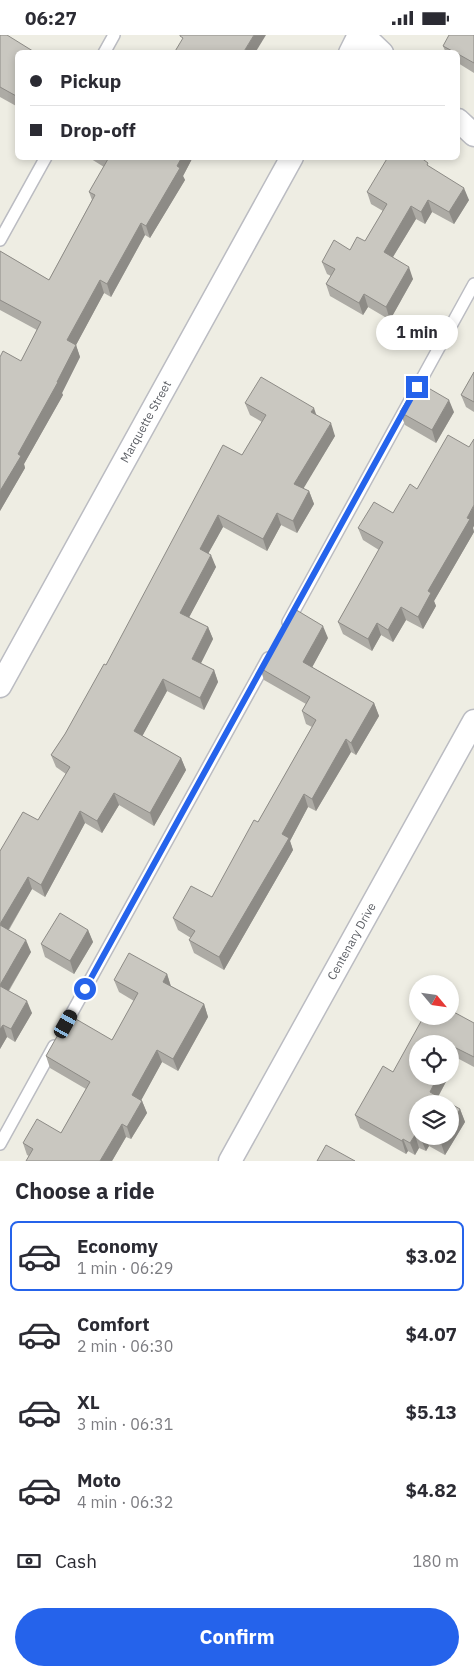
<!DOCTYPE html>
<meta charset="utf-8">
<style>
:root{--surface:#fff;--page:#f2f2f3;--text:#2b2b33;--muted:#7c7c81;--line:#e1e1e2;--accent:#2563eb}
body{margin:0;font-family:"IBM Plex Sans",sans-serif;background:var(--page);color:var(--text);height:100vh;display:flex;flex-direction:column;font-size:19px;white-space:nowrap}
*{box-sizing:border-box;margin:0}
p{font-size:16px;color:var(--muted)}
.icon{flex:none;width:28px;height:28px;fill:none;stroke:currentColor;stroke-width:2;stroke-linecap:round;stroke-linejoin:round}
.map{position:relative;height:1126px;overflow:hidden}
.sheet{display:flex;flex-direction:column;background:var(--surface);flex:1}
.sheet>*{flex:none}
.hud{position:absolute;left:15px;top:15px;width:445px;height:110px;border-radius:8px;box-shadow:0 2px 8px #0003;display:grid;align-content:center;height:110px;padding:0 15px;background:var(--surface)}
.needle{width:32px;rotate:119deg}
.buttons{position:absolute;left:409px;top:940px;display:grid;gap:10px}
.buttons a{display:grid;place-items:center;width:50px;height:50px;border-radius:50%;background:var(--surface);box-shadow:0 2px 8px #0003;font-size:25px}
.end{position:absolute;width:22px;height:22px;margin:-11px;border:6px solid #2563eb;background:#fff;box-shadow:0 0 0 2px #fff}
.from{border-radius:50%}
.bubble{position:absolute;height:35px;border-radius:18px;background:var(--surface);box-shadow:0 2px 8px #0003;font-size:16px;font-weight:800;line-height:35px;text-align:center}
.car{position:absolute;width:15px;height:30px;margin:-15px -8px;border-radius:6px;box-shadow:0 0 4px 1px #0007;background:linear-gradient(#222 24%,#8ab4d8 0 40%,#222 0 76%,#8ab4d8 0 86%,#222 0)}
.hud b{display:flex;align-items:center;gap:18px;height:48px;font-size:19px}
.hud b+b{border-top:1px solid var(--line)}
.hud i{width:12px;height:12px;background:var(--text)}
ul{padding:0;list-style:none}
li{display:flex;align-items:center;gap:15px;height:70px;margin:0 10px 8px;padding:0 5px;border:2px solid transparent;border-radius:8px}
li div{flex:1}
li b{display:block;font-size:19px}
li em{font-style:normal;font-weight:800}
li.on{border-color:var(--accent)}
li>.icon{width:45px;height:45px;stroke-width:1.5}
h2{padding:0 15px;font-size:22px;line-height:60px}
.pay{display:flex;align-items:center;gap:12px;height:55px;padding:0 15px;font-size:19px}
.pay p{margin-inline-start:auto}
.button{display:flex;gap:10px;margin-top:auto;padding:10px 15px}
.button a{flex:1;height:58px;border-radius:30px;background:var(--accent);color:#fff;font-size:20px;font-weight:800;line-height:58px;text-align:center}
.status{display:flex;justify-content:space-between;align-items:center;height:35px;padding:0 25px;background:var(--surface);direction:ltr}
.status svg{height:14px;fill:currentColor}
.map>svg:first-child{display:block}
</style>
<div class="status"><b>06:27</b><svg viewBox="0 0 49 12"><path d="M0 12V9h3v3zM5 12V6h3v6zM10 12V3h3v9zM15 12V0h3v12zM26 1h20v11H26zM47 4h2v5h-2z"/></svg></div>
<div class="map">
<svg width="474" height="1126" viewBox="0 0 474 1126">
<rect width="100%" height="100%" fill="#eeede3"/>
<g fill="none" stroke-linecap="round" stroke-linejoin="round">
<defs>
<g id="lane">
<path d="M104 18 114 0"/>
<path d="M0 205 46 122"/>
<path d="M288 587 474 249"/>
<path d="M63 994 268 623"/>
<path d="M0 1109 54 1011"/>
</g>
<g id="street">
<path d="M363 0 382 18"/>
<path d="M350 18 359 0"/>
<path d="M458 85 474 100"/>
<path id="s1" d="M0 651 292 122"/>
<path id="s2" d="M230 1126 474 686"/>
</g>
</defs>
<!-- lane casing -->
<use href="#lane" stroke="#bbbcc2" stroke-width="14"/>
<!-- street casing -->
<use href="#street" stroke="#bbbcc2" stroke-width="25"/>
<!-- lane -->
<use href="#lane" stroke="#fff" stroke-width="11"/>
<!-- street -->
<use href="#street" stroke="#fff" stroke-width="22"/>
</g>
<!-- wall -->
<g fill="#adaba5" fill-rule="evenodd">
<path d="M0 0 10 2 18 18V72L0 62Z"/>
<path d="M474 0V38L458 28V18H446L443 11Z"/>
<path d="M88 122H193L183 141 185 145 150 203 145 200 111 262 104 258 76 310 80 322 62 358 63 360 24 429 25 433 0 476 21 326 37 295 0 275V216L49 245 92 165 89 157 104 132Z"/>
<path d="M430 132 469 165 454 189 432 177 425 189 416 184 393 222 413 244 390 285 368 272 363 280 330 261 326 249 331 241 327 239 322 227 350 215 365 206 383 176 371 169 367 157Z"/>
<path d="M474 337V377L466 372 461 360Z"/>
<path d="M245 368 316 380 335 401 303 453 309 456 314 469 297 498 281 490 267 516 223 492 208 519 216 532 189 582 208 592 213 604 201 628 214 635 218 647 204 675 167 656 142 701 181 723 186 735 154 791 119 770 102 798 85 788 45 862 32 854 9 895 31 917 9 956 32 978 15 1007 7 1002 0 1014V816L38 785 66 739 56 732 51 720 65 699 106 630 242 420 262 387 250 380Z"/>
<path d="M400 377H454L436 408 405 390Z"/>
<path d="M393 478 473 493 474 497 434 566 436 571 423 594 406 585 393 607 381 600 372 616 343 599 338 587 379 515 363 505 358 493Z"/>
<path d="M328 603 312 632 374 668 379 681 356 720 351 717 316 776 308 772 290 806 293 815 224 935 194 918 189 905 191 903 178 895 173 883 212 862 258 787 312 692 306 689 302 676 306 669 264 645 260 633Z"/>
<path d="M88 895 93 907 74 939 45 922 41 909Z"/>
<path d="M167 939 171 951 204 969 208 982 178 1036 162 1027 141 1065 142 1066 147 1078 131 1104 126 1102 112 1126H26L29 1121 27 1120 23 1108 61 1098 86 1054 50 1033 46 1021 112 1005 134 966 119 957 114 945Z"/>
<path d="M474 988V1032L459 1024 450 1040V1009L418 1041H449L438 1062 460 1074 465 1087 445 1120 429 1111 426 1116 419 1113 415 1120 408 1116 406 1119 360 1093 355 1080ZM450 1069V1101H418Z"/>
</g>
<!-- shaded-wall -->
<g fill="#8d8b86">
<path d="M254 0H266L255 18H243Z"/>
<path d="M182 122H193L183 141 185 145 150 203 146 191Z"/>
<path d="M464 153 469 165 454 189 449 177Z"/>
<path d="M428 165 432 177 425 189 421 177Z"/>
<path d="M411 171 416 184 388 230 384 217Z"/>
<path d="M141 188 145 200 111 262 107 249Z"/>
<path d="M409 232 413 244 390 285 386 272Z"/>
<path d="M100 245 104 258 76 310 80 322 62 358 63 360 24 429 25 433 0 476V456L18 419 57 347 67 305Z"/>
<path d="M364 259 368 272 363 280 359 268Z"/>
<path d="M449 365 454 377 436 408 432 395Z"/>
<path d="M314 373 318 385 311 377Z"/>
<path d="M331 388 335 401 299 461 294 449Z"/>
<path d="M309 456 314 469 297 498 293 486Z"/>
<path d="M474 470V491L473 493 474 497 434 566 436 571 423 594 418 582 428 556Z"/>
<path d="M277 478 281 490 267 516 263 504Z"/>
<path d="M218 480 223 492 204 526 200 514Z"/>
<path d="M211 520 216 532 185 590 180 578Z"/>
<path d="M401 572 406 585 393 607 388 595Z"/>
<path d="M377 588 381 600 372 616 368 604Z"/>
<path d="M323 591 328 603 308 640 303 627Z"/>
<path d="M208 592 213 604 197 636 192 624Z"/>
<path d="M214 635 218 647 204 675 200 663Z"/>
<path d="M163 644 167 656 138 709 134 696Z"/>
<path d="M374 668 379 681 356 720 351 708Z"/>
<path d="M346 704 351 717 316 776 312 764Z"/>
<path d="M181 723 186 735 154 791 150 778Z"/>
<path d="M114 758 119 770 102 798 97 786Z"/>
<path d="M304 759 308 772 290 806 293 815 224 935 219 922 282 799Z"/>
<path d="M80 776 85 788 45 862 41 850Z"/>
<path d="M28 842 32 854 4 902 0 889Z"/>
<path d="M88 895 93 907 74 939 70 926Z"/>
<path d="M26 905 31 917 4 963 0 950Z"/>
<path d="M167 939 171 952 163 947Z"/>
<path d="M27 966 32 978 15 1007 11 994Z"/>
<path d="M204 969 208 982 178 1036 173 1024Z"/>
<path d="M3 990 7 1002 0 1014V994Z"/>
<path d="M454 1012 459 1024 450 1040V1019Z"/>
<path d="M157 1015 162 1027 137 1073 132 1060Z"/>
<path d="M438 1041H449L434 1069 430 1057Z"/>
<path d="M142 1066 147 1078 131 1104 127 1092Z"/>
<path d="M460 1074 465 1087 445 1120 441 1108 445 1101H450V1092Z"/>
<path d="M122 1089 126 1102 112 1126H100Z"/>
<path d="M415 1100 419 1113 415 1120 410 1108Z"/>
<path d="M423 1101H425L429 1111 426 1116 421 1104Z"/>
<path d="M403 1104 408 1116 406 1119 402 1106Z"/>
</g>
<!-- building -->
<g fill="#c9c7c0" stroke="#8d8b86">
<path d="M0 0H7L36 18H18V62L0 52Z"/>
<path d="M180 0H254L243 18H174L183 3 180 1Z"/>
<path d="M449 0H474V28L458 19V18H456L443 11Z"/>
<path d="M105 122H182L177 131 180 133 146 191 141 188 107 249 100 245 67 305 76 310 57 347H58L18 419 21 421 0 456V322L3 316 21 326 41 287 0 265V216L49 245 95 160 89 157 108 124Z"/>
<path d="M388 122H420L428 128 427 130 464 153 449 177 428 165 421 177 411 171 384 217 409 232 386 272 364 259 359 268 326 249 335 234 322 227 334 205 350 215 357 202 365 206 387 169 367 157Z"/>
<path d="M474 337V367L461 360Z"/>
<path d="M261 342 314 373 311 377 331 388 294 449 309 456 293 486 277 478 263 504 218 480 200 514 211 520 180 578 208 592 192 624 214 635 200 663 163 644 134 696 181 723 150 778 114 758 97 786 80 776 41 850 28 842 0 889V816L23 777 38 785 70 732 51 720 65 699 104 629 106 630 223 410 242 420 266 380 245 368Z"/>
<path d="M418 347 449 365 432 395 400 377Z"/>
<path d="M448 400 469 412 474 404V470L467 483 470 484 428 556 431 558 418 582 401 572 388 595 377 588 368 604 338 587 383 507 358 493 374 467 393 478 410 449 417 454Z"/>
<path d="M293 573 323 591 303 627 374 668 351 708 346 704 312 764 304 759 282 799 289 803 219 922 189 905 195 896 173 883 191 851 212 862 254 785 258 787 316 685 302 676 310 662 260 633Z"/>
<path d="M60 878 88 895 70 926 41 909Z"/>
<path d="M0 890 26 905 0 950Z"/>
<path d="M129 918 167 939 163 947 204 969 173 1024 157 1015 132 1060 142 1066 127 1092 122 1089 100 1126H26L33 1114 23 1108 37 1084 61 1098 90 1047 46 1021 69 980 112 1005 138 958 114 945Z"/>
<path d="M0 951 27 966 11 994 3 990 0 994Z"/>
<path d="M450 975 474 988V1022L454 1012 450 1019V1009H418V1041H438L430 1057 460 1074 450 1092V1069H418V1101H423L421 1104 415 1100 410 1108 403 1104 402 1106 355 1080 383 1031 393 1037 424 981H450Z"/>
<path d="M429 1101H445L441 1108Z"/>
<path d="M326 1110 355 1126H317Z"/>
</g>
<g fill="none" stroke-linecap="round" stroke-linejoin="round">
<!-- route -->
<path stroke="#2563eb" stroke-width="6" d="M85 954 417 352"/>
</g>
<g text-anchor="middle" stroke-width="4" stroke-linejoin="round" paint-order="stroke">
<!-- street labels -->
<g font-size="12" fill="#5b5e64" stroke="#fff">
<text dy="4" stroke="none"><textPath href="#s1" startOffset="302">Marquette Street</textPath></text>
<text dy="4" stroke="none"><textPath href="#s2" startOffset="251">Centenary Drive</textPath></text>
</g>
</g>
</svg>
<div class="buttons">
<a><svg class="needle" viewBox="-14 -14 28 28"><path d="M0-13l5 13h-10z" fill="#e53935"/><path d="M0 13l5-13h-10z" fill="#7c7c81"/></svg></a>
<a><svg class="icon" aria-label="locate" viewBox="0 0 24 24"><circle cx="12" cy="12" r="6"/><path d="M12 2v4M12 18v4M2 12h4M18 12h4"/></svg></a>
<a><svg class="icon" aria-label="layers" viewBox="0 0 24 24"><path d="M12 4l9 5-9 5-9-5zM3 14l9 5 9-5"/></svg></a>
</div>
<i class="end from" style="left:85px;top:954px"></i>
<i class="end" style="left:417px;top:352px"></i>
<div class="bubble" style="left:376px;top:280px;width:82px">1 min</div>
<i class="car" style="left:66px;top:989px;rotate:29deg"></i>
<div class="hud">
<b><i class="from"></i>Pickup</b>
<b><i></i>Drop-off</b>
</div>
</div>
<section class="sheet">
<h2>Choose a ride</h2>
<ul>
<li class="on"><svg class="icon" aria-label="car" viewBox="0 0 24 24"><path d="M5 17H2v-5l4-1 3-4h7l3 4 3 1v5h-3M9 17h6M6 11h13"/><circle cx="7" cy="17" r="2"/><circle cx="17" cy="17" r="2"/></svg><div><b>Economy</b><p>1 min · 06:29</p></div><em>$3.02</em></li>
<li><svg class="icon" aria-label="car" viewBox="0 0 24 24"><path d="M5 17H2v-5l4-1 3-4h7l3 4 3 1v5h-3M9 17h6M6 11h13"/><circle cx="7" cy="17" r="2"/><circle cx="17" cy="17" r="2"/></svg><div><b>Comfort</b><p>2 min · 06:30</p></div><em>$4.07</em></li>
<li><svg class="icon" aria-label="car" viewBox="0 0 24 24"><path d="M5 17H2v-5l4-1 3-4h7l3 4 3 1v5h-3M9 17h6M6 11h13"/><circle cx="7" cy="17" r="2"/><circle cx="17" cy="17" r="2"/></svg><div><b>XL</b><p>3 min · 06:31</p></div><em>$5.13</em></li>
<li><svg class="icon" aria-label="car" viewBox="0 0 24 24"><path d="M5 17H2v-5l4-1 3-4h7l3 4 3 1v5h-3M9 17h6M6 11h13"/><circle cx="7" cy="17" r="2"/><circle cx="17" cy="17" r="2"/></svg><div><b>Moto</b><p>4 min · 06:32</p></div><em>$4.82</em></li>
</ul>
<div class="pay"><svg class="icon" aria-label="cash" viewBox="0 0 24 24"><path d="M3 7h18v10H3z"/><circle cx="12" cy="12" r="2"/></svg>Cash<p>180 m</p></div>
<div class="button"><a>Confirm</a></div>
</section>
